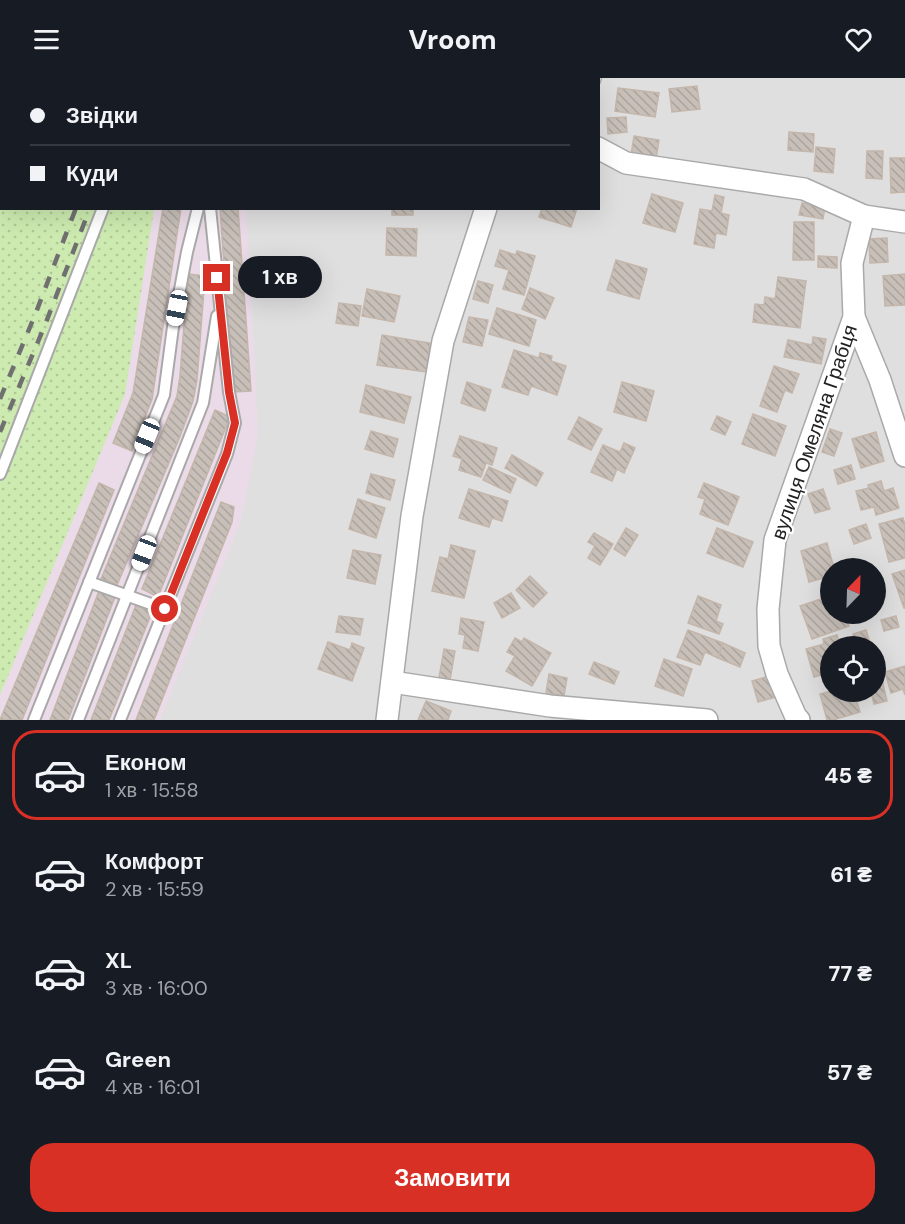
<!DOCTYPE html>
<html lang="uk">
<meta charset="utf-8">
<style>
:root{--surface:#171b24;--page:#242831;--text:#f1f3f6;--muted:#9ea1a6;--line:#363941;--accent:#d93025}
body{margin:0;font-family:"DM Sans",sans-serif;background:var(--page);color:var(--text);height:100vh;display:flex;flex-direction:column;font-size:22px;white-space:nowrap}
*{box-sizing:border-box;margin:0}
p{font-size:20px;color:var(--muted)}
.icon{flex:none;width:33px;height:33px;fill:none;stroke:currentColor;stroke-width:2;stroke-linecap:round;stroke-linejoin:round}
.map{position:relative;height:642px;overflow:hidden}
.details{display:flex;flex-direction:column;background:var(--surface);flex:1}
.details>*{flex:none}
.top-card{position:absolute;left:0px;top:0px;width:600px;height:132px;box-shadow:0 6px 24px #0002;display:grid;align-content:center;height:132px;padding:0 30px;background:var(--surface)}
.needle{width:39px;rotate:23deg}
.tools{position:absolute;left:820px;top:480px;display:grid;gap:12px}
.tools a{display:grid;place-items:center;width:66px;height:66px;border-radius:50%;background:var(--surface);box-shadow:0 6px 24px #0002;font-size:30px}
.end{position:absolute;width:27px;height:27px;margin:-14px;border:8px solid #d93025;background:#fff;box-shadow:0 0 0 3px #fff}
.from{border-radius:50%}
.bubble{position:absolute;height:42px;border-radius:21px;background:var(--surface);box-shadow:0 6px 24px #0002;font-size:20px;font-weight:800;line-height:42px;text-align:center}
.car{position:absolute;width:18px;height:36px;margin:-18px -9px;border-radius:8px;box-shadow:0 0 4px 2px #0007;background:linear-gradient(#fff 24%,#345 0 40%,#fff 0 76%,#345 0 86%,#fff 0)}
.top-card b{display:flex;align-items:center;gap:21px;height:57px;font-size:22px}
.top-card b+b{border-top:2px solid var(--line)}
.top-card i{width:15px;height:15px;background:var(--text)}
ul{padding:10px 0 0;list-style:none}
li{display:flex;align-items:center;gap:18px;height:90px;margin:0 12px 9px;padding:0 18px;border:3px solid transparent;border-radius:24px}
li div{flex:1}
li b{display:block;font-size:22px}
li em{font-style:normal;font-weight:800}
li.current{border-color:var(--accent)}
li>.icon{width:54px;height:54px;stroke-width:1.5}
.action{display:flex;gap:12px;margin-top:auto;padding:12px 30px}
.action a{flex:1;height:69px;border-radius:24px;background:var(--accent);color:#fff;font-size:24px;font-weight:800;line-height:69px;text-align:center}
header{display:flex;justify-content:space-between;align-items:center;height:78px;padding:0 30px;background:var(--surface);font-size:27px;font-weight:800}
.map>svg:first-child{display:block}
</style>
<header><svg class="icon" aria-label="menu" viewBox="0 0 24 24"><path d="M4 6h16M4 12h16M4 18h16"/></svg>Vroom<svg class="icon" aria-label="heart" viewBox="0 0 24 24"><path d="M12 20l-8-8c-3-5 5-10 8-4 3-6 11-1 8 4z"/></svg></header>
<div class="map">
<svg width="905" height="642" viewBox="0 0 905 642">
<defs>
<pattern id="grass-dots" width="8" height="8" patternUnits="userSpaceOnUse" patternTransform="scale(1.5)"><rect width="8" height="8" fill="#cdebb0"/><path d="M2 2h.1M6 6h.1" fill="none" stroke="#b0c997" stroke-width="1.8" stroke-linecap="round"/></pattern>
<pattern id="building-back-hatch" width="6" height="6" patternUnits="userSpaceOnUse" patternTransform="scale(1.5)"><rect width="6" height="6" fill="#c7bfb8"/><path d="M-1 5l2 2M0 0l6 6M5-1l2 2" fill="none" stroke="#aba49e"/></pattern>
</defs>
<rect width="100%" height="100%" fill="#f2efe9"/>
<!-- residential -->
<path fill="#e0dfdf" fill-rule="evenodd" d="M152 0H905V642H0V396L103 131 598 130V2L151 1ZM831 490H876V536H831ZM831 568H876V614H831Z"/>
<!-- industrial -->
<path fill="#ebdbe8" d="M154 131H246L256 309 258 358 241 443 160 642H0V617L125 316Z"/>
<!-- grass -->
<path fill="url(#grass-dots)" d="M1 10 2 130 154 131 125 316 0 617V14Z"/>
<!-- building -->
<g fill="url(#building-back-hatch)" stroke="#c4b6ab" stroke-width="1.5">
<path d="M697 8 700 31 672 34 669 11Z"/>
<path d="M618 10 659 15 655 39 615 33Z"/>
<path d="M626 39 627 54 608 56 607 40Z"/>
<path d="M789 54 814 56 813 74 788 72Z"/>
<path d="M634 58 659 62 656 81 631 77Z"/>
<path d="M816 69 835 71 833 95 814 93Z"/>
<path d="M867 73H883L882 101 866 100Z"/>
<path d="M890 80H905V114L891 115Z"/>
<path d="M652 116 683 125 675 154 643 145Z"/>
<path d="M715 117 724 119 721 135 729 137 726 157 716 155 714 170 694 166 700 131 712 133Z"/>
<path d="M802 125 825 129 823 141 799 137Z"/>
<path d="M163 130H181L152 321 132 373 113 365 133 315Z"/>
<path d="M220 130H238L251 313 233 314Z"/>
<rect x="392" y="130" width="21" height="7"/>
<path d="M542 130H577L571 149 539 139Z"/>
<path d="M794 144H814V182H793Z"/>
<path d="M387 150 417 151 416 178 386 177Z"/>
<path d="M887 160 888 184 870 185 869 161Z"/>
<path d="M500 172 516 177 517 173 535 178 524 217 503 211 509 192 495 188Z"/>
<path d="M818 178 837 179V190L818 189Z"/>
<path d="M616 182 647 191 639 221 607 212Z"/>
<path d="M188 196 205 198 197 302 193 323 179 361 117 507 101 501 177 318 180 298Z"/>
<path d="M905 196V227L885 228 883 198Z"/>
<path d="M778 199 806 203 800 250 753 244 755 226 764 227 765 219 775 221Z"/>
<path d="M478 203 493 207 488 225 473 221Z"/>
<path d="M530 210 554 220 545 241 522 231Z"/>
<path d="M367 211 400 218 394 244 362 238Z"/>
<path d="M339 225 361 228 358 248 336 245Z"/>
<path d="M497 230 536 242 529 268 489 256Z"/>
<path d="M469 239 488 242 482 268 463 264Z"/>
<path d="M382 257 430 265 426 294 377 287Z"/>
<path d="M813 259 826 261 821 286 784 279 788 262 812 267Z"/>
<path d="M514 272 539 280 540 275 552 278 551 283 566 288 557 317 531 308 528 317 502 309Z"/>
<path d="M774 288 799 296 792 315 785 312 777 334 760 328Z"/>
<path d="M467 304 491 312 485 333 461 325Z"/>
<path d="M622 304 654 313 646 343 614 334Z"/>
<path d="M366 307 411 319 404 345 360 334Z"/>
<path d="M215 332 230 339 158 519 142 511Z"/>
<path d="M753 336 786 348 775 378 742 366Z"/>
<path d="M717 338 731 344 725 357 711 351Z"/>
<path d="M579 339 602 351 591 372 568 361Z"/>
<path d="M830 351 842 355 834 378 822 374Z"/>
<path d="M371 353 398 361 393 379 365 371Z"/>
<path d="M876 354 884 383 861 390 852 361Z"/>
<path d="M460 358 497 370 492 387 486 385 481 399 459 392 462 381 453 378Z"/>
<path d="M624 365 635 370 624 395 617 391 612 403 591 394 603 367 620 374Z"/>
<path d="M512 377 543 395 536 408 505 390Z"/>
<path d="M851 387 855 401 838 406 834 392Z"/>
<path d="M489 389 516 401 510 415 483 402Z"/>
<path d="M371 396 395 402 390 422 366 415Z"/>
<path d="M881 403 884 413 893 410 899 430 876 437 874 429 861 432 856 413 869 410 868 407Z"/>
<path d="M99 405 114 412 22 642H0Z"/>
<path d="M704 405 739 419 728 447 700 436 705 421 698 419Z"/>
<path d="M469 411 508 423 502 443 492 440 489 449 459 440Z"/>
<path d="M823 411 830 431 815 435 808 416Z"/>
<path d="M358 421 385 430 376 460 349 451Z"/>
<path d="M221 424 234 429 232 444 154 642H136Z"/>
<path d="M903 440 905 447V480L889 484 879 446Z"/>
<path d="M866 446 871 460 854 466 849 452Z"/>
<path d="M626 450 638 457 625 478 614 471Z"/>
<path d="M717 450 753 464 743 489 707 475Z"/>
<path d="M594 455 613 466 600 487 588 480 595 468 588 464Z"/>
<path d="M827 465 834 490H831V498L809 504 801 473Z"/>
<path d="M451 467 475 473 464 520 432 513 440 479 448 481Z"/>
<path d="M353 472 381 477 375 506 347 500Z"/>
<path d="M905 492V530H904L892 496Z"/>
<path d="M530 498 547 515 533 529 516 512Z"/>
<path d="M99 513 115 519 68 642H50Z"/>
<path d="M511 515 520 530 502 540 494 525Z"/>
<path d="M698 518 721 527 716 543 723 546 719 556 688 545Z"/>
<path d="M827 519 831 530V536H844L849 548 812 561 800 528Z"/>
<path d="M136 527 152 534 109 642H91Z"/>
<path d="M339 538 363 541 360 557 336 554Z"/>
<path d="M896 538 899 549 884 553 881 542Z"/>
<path d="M461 540 484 544 478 573 463 570 465 557 459 556Z"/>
<path d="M688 552 723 565 718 580 705 574 700 587 677 579Z"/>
<path d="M866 552 871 568H857L853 556Z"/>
<path d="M837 557 840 568H831V601L830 602 828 595 814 599 806 571 824 566 823 561Z"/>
<path d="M515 560 522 564 524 560 551 575 532 608 506 593 515 578 507 574Z"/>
<path d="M328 564 350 572 352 565 364 570 352 603 318 591Z"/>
<path d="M723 565 745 575 740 589 718 580Z"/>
<path d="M444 571 455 573 450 602 439 600Z"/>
<path d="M664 581 692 591 683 618 655 608Z"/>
<path d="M594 584 619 594 614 606 589 596Z"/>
<path d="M905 588V617L903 611 891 615 885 594Z"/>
<path d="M880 594 887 623 874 626 871 614H876V595Z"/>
<path d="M549 596 567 600 564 618 546 615Z"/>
<path d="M769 598 776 619 758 624 752 603Z"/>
<path d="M831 613 854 614 860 634 833 642H827L820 616Z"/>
<path d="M426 623 451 633 448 642H418Z"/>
</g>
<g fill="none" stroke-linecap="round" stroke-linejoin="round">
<defs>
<g id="lane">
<path d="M0 396 103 130"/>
<path d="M89 504 165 531"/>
<path d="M34 642 164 317 173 249 187 174 198 130"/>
<path d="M78 642 203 325 217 238"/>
<path d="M120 642 227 376 235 345 229 314 210 130"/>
</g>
<g id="street">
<path d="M589 2 590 0"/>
<path d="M598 70 626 85 804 111 864 138"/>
<path d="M854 239 880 302 905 378"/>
<path d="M392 604 550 628 707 642"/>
<path d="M387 642 412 438 443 263 486 130"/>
<path d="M799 642 796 639 777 596 769 568 768 531 775 462 854 239 852 185 864 138 905 144"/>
</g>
</defs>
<!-- lane casing -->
<use href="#lane" stroke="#a9a9a9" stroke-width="14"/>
<!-- street casing -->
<use href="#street" stroke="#a9a9a9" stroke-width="24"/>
<!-- lane -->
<use href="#lane" stroke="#fff" stroke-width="10"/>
<!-- street -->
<use href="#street" stroke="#fff" stroke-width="21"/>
<!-- rail -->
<g stroke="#707070" stroke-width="4.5" stroke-dasharray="12 12" stroke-linecap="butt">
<path d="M120 2V0"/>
<path d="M134 2V0"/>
<path d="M0 321 35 237 76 130"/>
<path d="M0 354 45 247 90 130"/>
</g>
</g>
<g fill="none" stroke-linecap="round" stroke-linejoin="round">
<!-- route -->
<path stroke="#d93025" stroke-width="8" d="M165 531 227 375 235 345 229 314 217 200"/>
</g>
<g text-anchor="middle" stroke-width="4.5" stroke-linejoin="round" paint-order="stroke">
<!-- street labels -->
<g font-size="20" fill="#222" stroke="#fff">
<text transform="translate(814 354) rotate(-71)" y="7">вулиця Омеляна Грабця</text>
</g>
</g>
</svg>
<div class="tools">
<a><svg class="needle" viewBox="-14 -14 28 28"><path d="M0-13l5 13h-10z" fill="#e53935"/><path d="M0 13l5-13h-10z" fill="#9ea1a6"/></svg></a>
<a><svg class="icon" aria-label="locate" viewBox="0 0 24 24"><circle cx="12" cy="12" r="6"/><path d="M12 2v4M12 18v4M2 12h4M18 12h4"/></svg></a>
</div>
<i class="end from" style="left:165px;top:531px"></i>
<i class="end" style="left:217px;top:200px"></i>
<div class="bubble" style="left:238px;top:178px;width:84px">1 хв</div>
<i class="car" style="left:177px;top:230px;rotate:191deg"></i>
<i class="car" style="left:147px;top:358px;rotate:202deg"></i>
<i class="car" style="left:144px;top:475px;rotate:201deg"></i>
<div class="top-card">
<b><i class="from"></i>Звідки</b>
<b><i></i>Куди</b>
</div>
</div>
<section class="details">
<ul>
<li class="current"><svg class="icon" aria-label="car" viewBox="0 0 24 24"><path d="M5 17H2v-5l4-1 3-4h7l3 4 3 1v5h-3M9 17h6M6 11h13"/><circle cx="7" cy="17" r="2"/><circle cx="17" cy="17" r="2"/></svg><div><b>Економ</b><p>1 хв · 15:58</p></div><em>45 ₴</em></li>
<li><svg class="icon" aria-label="car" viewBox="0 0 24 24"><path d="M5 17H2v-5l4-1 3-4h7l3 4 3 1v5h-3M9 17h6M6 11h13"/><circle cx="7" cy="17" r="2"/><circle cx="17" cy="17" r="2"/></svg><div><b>Комфорт</b><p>2 хв · 15:59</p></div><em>61 ₴</em></li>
<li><svg class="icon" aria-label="car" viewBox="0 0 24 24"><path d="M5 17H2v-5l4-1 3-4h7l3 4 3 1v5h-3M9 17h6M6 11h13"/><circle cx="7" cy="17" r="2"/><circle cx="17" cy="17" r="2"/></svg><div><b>XL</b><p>3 хв · 16:00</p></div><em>77 ₴</em></li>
<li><svg class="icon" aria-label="car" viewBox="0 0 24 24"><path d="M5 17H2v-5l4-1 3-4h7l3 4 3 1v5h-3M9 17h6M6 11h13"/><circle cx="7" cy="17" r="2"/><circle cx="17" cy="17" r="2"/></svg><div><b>Green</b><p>4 хв · 16:01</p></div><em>57 ₴</em></li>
</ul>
<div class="action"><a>Замовити</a></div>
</section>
